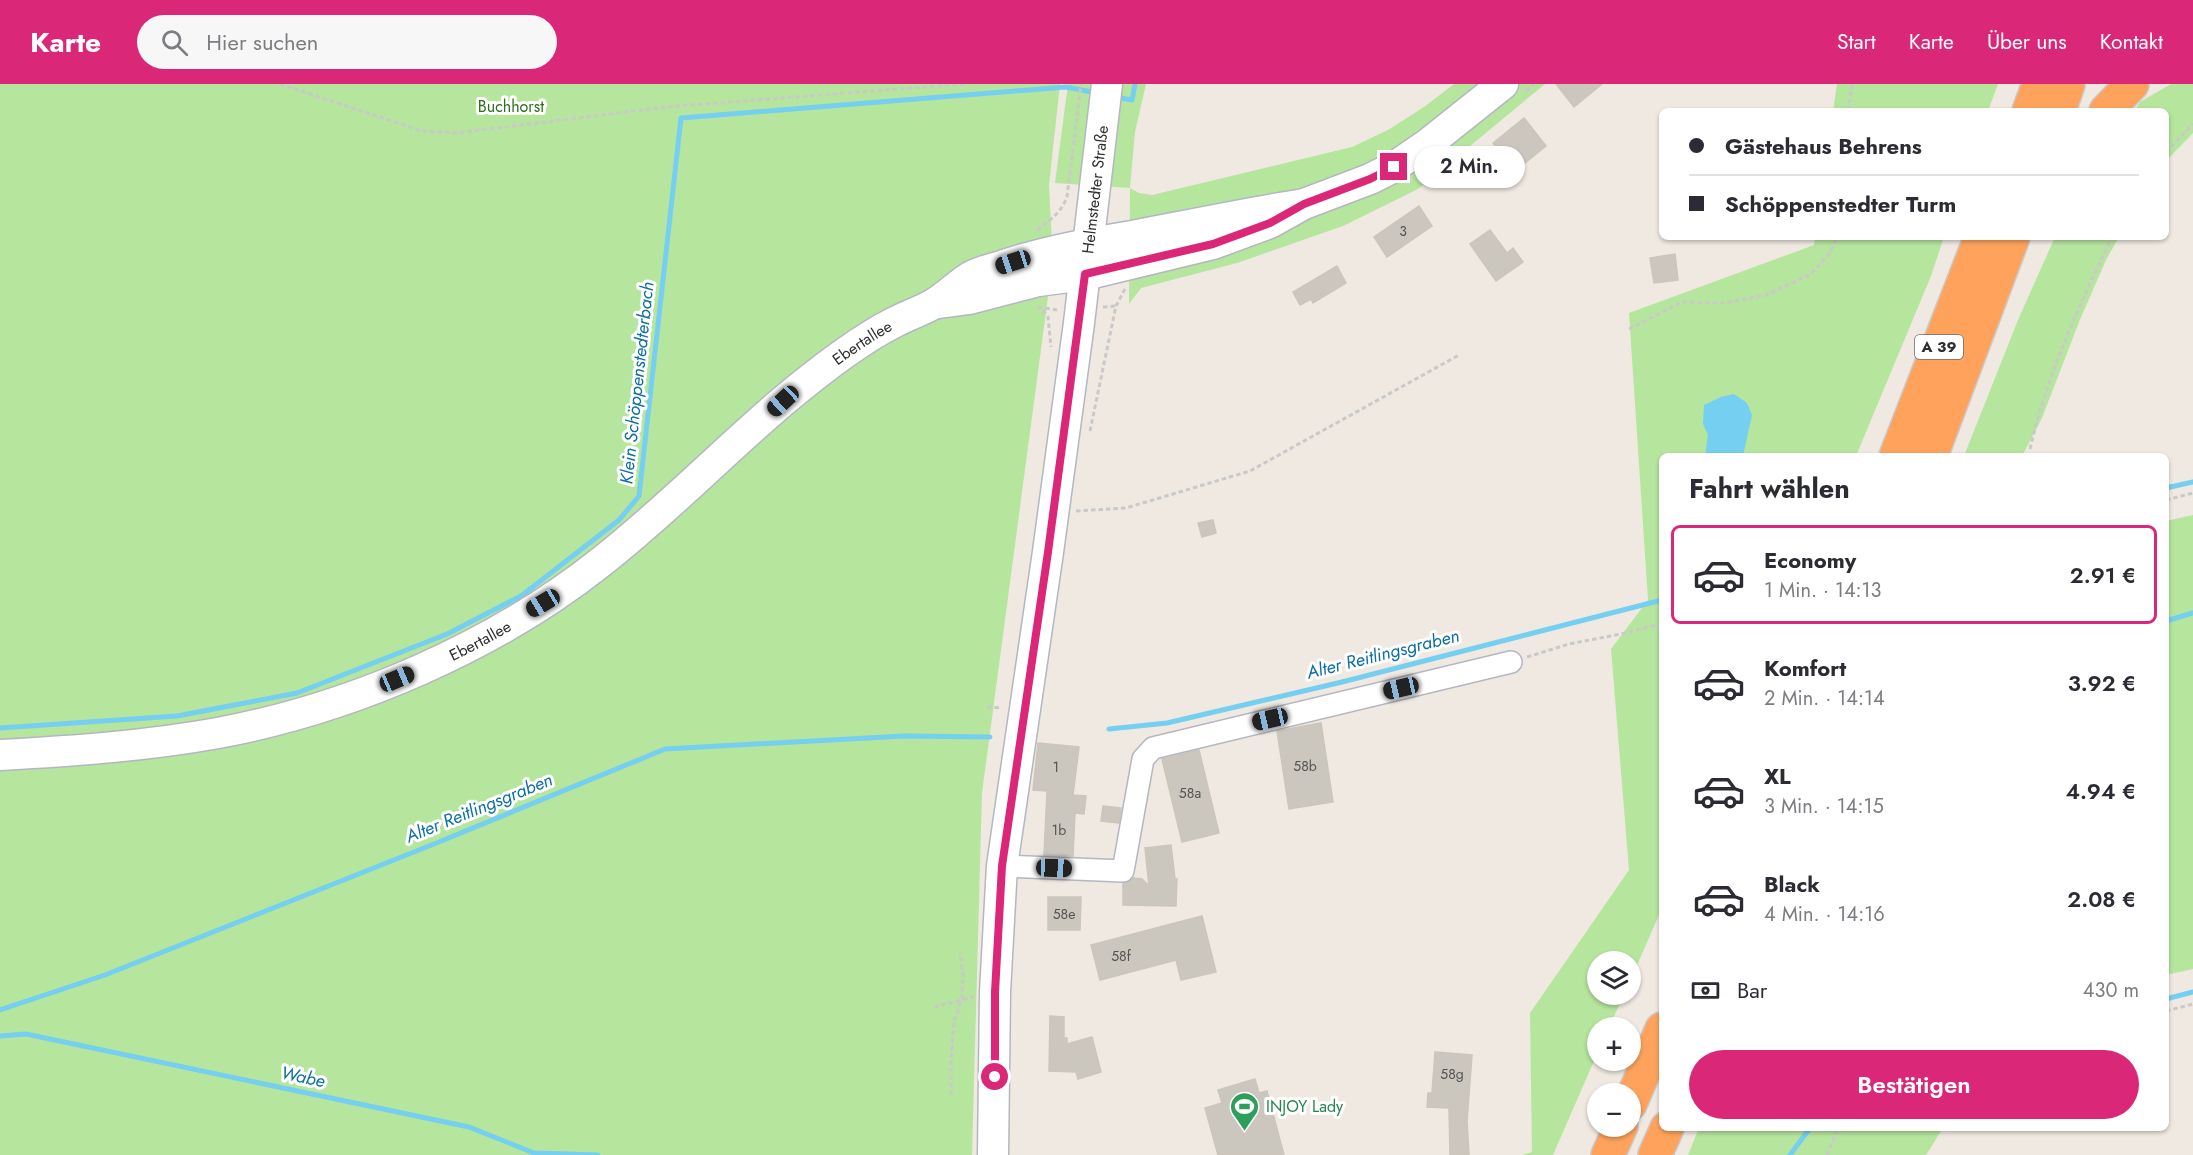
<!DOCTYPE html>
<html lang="de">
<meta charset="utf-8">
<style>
:root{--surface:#fff;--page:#f7f7f7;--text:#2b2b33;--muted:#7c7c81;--line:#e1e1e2;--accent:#db2777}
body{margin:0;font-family:Jost,sans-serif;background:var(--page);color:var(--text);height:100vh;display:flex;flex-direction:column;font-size:22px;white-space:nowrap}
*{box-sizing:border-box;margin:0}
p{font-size:20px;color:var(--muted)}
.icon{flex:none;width:33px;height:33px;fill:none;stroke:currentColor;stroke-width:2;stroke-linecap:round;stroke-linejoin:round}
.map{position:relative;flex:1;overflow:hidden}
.side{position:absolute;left:1659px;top:369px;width:510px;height:678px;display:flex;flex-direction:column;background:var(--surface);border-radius:9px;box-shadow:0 2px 4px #0004}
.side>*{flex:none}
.hud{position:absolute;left:1659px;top:24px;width:510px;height:132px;border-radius:9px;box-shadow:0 2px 4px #0004;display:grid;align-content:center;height:132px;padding:0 30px;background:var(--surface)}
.fabs{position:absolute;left:1587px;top:867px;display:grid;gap:12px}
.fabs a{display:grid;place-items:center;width:54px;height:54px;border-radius:50%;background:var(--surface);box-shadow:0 2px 4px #0004;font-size:30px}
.end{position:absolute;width:27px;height:27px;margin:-14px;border:8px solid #db2777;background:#fff;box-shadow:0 0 0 3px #fff}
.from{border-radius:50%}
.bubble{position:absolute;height:42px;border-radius:21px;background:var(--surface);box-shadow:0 2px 4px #0004;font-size:20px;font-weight:600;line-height:42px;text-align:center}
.car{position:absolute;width:18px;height:36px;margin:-18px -9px;border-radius:8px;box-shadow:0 0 4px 2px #0007;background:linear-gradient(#222 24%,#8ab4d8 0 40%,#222 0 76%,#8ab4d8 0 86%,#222 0)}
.hud b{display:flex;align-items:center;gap:21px;height:57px;font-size:22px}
.hud b+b{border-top:2px solid var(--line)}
.hud i{width:15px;height:15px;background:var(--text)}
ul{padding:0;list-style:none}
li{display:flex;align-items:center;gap:18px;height:99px;margin:0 12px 9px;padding:0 18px;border:3px solid transparent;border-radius:9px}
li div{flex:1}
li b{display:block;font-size:22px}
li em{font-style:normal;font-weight:600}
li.selected{border-color:var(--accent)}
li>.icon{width:54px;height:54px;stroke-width:1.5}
h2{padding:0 30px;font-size:27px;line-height:72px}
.pay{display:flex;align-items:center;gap:15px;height:66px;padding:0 30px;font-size:22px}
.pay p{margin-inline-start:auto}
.action{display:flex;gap:12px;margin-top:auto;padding:12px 30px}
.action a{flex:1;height:69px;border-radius:36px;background:var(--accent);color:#fff;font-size:24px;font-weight:600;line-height:69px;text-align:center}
header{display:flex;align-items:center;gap:36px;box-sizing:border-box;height:84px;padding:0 30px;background:var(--accent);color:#fff}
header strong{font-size:28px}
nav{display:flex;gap:33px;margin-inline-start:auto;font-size:21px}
.search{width:420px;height:54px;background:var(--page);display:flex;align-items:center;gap:15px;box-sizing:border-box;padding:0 21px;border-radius:33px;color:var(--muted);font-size:22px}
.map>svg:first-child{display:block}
</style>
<header>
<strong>Karte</strong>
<div class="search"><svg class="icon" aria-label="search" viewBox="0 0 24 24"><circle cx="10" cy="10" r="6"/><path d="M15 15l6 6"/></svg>Hier suchen</div>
<nav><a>Start</a><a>Karte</a><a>Über uns</a><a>Kontakt</a></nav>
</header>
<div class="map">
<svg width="2193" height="1071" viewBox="0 0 2193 1071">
<rect width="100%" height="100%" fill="#efe9e1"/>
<!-- green -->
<g fill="#b6e59e">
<path d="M0 0H1060L1049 101 1052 160 1049 205 982 709 972 1071H0Z"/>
<path d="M1068 0H1146L1135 48 1130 104 1139 109 1152 111 1352 63 1388 46 1424 23 1454 0H1545L1418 105 1343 142 1237 179 1141 204 1129 220 1130 104 1055 99Z"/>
<path d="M1837 0H1998L1988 27H1833Z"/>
<path d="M2171 0H2193V49L2166 77V27H2134L2140 18Z"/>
<path d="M1815 153H1944L1931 192 1856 372H1662V824L1631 895 1630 878H1598V910L1624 911 1609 943 1598 944 1597 970 1553 1071H1522L1532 1068 1530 929 1629 786 1611 565 1648 516 1629 229 1814 161Z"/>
<path d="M2055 153H2119L2106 176 2079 238 2042 334 2022 372H1964L2018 236Z"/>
<path d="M2193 431V885L2166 891V437Z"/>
<path d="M1699 1044H1943L1926 1071H1688Z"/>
</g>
<!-- water -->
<path fill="#75cff0" d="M1734 310 1747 319 1752 331 1743 372H1705L1708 351 1703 340 1704 321 1721 313Z"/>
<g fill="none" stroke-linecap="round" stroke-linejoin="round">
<!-- stream -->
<g stroke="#75cff0" stroke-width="5">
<path d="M1115 13 1132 16 1135 0"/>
<path d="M2166 404 2193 398"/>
<path d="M2166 537 2193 529"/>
<path d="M0 644 177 632 297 609 447 550 521 512 619 436 639 412 681 34 1066 3 1097 9"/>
<path d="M1109 645 1167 639 1342 598 1662 516"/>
<path d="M2166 915 2193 908"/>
<path d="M0 926 105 891 434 760 665 665 904 652 990 653"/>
<path d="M0 952 26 950 469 1043 534 1069 598 1071"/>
<path d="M1790 1071 1810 1044"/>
</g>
</g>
<!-- building -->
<g fill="#cbc7bf" stroke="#cbc5ba" stroke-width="1.5">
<path d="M1556 0H1602L1574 23Z"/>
<path d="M1524 34 1546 62 1515 87 1493 59Z"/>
<path d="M1419 122 1432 142 1387 173 1374 153Z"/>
<path d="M1490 146 1507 169 1513 164 1523 178 1496 197 1470 160Z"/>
<path d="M1675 170 1678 196 1654 199 1650 174Z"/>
<path d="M1337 182 1346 199 1313 219 1311 215 1300 221 1293 208Z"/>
<path d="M1213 436 1216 449 1202 453 1198 439Z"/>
<path d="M1321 639 1333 718 1289 725 1277 647Z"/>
<path d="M1038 659 1079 663 1073 711 1086 712 1084 730 1075 729 1073 772 1044 771 1047 707 1033 706Z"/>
<path d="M1199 666 1219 749 1182 758 1162 675Z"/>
<path d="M1103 722 1121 724 1119 739 1101 737Z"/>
<path d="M1171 761 1175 795H1177L1176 822 1123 821V800L1133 794 1142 795 1149 802 1145 764Z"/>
<path d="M1048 813H1081L1080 846H1048Z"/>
<path d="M1202 832 1216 888 1181 896 1176 876 1100 896 1091 861Z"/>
<path d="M1050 932 1064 933V954H1067V960L1092 953 1101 988 1078 995 1076 988 1049 987Z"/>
<path d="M1435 968 1472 971 1467 1037 1469 1071H1450L1449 1024 1427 1023 1428 1009H1432Z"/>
<path d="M1255 995 1259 1009 1267 1007 1284 1071H1218L1205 1024 1222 1019 1218 1006Z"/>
</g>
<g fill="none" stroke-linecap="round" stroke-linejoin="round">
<defs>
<path id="street" d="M1002 782 1123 787 1143 675 1153 664 1511 578"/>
<g id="secondary">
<path d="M939 219 969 215 1038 197 1085 191 1213 160 1270 139 1304 120 1370 95 1394 83 1429 59 1503 0"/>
<path id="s1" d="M0 671C73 667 146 662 218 649 352 624 494 563 601 478 665 428 721 370 782 318 813 292 859 256 895 238 908 231 922 227 935 219 947 212 957 201 970 193 980 187 993 185 1004 181 1046 167 1089 159 1132 152 1190 141 1247 129 1304 120"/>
<path id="s2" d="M993 1071 995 908 1002 782 1048 468 1079 239 1107 0"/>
</g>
<g id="highway">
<path d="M2029 27 2039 0"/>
<path d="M2059 27 2068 0"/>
<path d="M2106 27 2132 0"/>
<path d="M1896 372 1981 153"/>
<path d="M1931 372 2013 153"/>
<path d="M1630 1020 1662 945"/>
<path d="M1608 1071 1621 1042"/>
<path d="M1655 1071 1667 1044"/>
</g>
</defs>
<!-- street casing -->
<use href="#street" stroke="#b4b7c1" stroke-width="24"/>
<!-- secondary casing -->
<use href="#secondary" stroke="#b4b7c1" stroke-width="33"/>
<!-- highway casing -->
<use href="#highway" stroke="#c9c9c9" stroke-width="36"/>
<!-- path -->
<g stroke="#c9c9c9" stroke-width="3" stroke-dasharray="4.5 3" stroke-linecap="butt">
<path d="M280 0 422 47 457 49 666 23 964 0"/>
<path d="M1526 7 1534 0"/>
<path d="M1848 27 1852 0"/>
<path d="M2166 68 2193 40"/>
<path d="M1037 146C1050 136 1061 129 1067 113L1081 0"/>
<path d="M1038 223 1057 226"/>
<path d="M1103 223 1116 222"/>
<path d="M1043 226 1048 233 1051 263"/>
<path d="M1629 245 1682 218 1723 219 1766 211 1811 190 1830 169 1835 158 1834 153"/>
<path d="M1090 347 1116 222 1125 205"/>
<path d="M2030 365C2047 291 2079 221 2112 153"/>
<path d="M2166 416 2193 409"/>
<path d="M1076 427 1126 424 1250 387 1459 271"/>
<path d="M1527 573 1569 560 1631 548 1662 539"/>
<path d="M987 623 1002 624"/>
<path d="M934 923 973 913"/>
<path d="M2166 927 2193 920"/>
<path d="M951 1011V977L954 937 962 916 963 891 960 869"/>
<path d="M1827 1071 1838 1044"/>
</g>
<!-- street -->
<use href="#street" stroke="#fff" stroke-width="21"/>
<!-- secondary -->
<use href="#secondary" stroke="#fff" stroke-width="30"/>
<!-- highway -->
<use href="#highway" stroke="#ffa35c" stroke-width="33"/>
</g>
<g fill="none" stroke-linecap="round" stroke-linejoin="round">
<!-- route -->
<path stroke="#db2777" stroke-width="8" d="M995 993V908L1002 782 1048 468 1085 190 1213 160 1270 139 1304 120 1370 95 1394 83"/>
</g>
<!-- icons -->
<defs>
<symbol id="stadium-pin" viewBox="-11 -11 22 30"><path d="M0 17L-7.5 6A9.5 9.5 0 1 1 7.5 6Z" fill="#2e9e5b" stroke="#fff"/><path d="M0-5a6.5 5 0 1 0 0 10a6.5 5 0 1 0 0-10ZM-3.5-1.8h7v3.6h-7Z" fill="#fff"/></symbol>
</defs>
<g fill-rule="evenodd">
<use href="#stadium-pin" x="1228" y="1006" width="33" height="45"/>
</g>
<g text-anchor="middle" stroke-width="6" stroke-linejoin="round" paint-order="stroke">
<!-- number labels -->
<g font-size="14" fill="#555452">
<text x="1403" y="152">3</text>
<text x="1305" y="687">58b</text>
<text x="1056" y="688">1</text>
<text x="1190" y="714">58a</text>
<text x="1059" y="751">1b</text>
<text x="1064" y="835">58e</text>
<text x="1121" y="877">58f</text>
<text x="1452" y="995">58g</text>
</g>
<!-- shield labels -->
<rect fill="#fff" stroke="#6d6d6d" stroke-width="1.5" x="1915" y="251" width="48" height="24" rx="4.5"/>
<g font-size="15" font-weight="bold" fill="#2e2e2e">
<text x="1939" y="268">A 39</text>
</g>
<!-- park labels -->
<g font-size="16" fill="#2c6e1b" stroke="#fff">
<text x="511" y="28">Buchhorst</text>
</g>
<!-- street labels -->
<g font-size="16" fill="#2e2e2e" stroke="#fff">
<text dy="6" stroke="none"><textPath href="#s2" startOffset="972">Helmstedter Straße</textPath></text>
<text dy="6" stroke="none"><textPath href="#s1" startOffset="984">Ebertallee</textPath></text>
<text dy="6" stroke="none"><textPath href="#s1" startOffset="498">Ebertallee</textPath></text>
</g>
<!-- leisure labels -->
<g font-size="16" fill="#27864d" stroke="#fff" text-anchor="start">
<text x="1266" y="1028">INJOY Lady</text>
</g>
<!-- water labels -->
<g font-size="18" font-style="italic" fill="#0d6fa3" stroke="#fff">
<text transform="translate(637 299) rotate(-84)" y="6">Klein Schöppenstedterbach</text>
<text transform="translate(1383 570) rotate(-14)" y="6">Alter Reitlingsgraben</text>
<text transform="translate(479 724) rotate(-22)" y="6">Alter Reitlingsgraben</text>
<text transform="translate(303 993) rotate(12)" y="6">Wabe</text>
</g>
</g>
</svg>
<div class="fabs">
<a><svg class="icon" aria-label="layers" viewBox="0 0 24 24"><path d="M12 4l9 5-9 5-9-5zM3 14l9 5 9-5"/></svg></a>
<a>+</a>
<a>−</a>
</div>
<i class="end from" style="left:995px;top:993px"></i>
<i class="end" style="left:1394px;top:83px"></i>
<div class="bubble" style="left:1414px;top:62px;width:111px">2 Min.</div>
<i class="car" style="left:1013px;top:178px;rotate:252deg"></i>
<i class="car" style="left:783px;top:317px;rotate:227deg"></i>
<i class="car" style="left:543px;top:519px;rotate:239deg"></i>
<i class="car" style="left:397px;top:595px;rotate:67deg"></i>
<i class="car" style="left:1401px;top:604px;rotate:257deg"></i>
<i class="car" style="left:1270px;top:635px;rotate:257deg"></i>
<i class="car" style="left:1054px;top:784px;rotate:92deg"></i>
<div class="hud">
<b><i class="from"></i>Gästehaus Behrens</b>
<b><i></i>Schöppenstedter Turm</b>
</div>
<section class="side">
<h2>Fahrt wählen</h2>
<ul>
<li class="selected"><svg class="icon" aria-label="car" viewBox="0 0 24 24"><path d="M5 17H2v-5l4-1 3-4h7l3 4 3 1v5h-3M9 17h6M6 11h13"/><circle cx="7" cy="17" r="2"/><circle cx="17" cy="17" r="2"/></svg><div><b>Economy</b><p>1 Min. · 14:13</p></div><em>2.91 €</em></li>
<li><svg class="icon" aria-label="car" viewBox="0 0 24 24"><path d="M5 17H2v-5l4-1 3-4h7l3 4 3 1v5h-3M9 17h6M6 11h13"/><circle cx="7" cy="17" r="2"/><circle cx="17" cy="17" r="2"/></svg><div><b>Komfort</b><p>2 Min. · 14:14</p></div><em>3.92 €</em></li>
<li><svg class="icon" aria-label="car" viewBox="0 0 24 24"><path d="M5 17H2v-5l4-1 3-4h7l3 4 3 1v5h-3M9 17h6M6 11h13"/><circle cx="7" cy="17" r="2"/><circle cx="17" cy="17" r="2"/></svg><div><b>XL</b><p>3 Min. · 14:15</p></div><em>4.94 €</em></li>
<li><svg class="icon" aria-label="car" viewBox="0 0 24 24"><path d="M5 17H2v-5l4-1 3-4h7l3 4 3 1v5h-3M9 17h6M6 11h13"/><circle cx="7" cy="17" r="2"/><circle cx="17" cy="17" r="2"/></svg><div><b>Black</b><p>4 Min. · 14:16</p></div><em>2.08 €</em></li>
</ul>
<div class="pay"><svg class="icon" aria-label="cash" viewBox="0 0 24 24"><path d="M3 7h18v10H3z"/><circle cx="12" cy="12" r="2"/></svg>Bar<p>430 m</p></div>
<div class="action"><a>Bestätigen</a></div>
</section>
</div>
